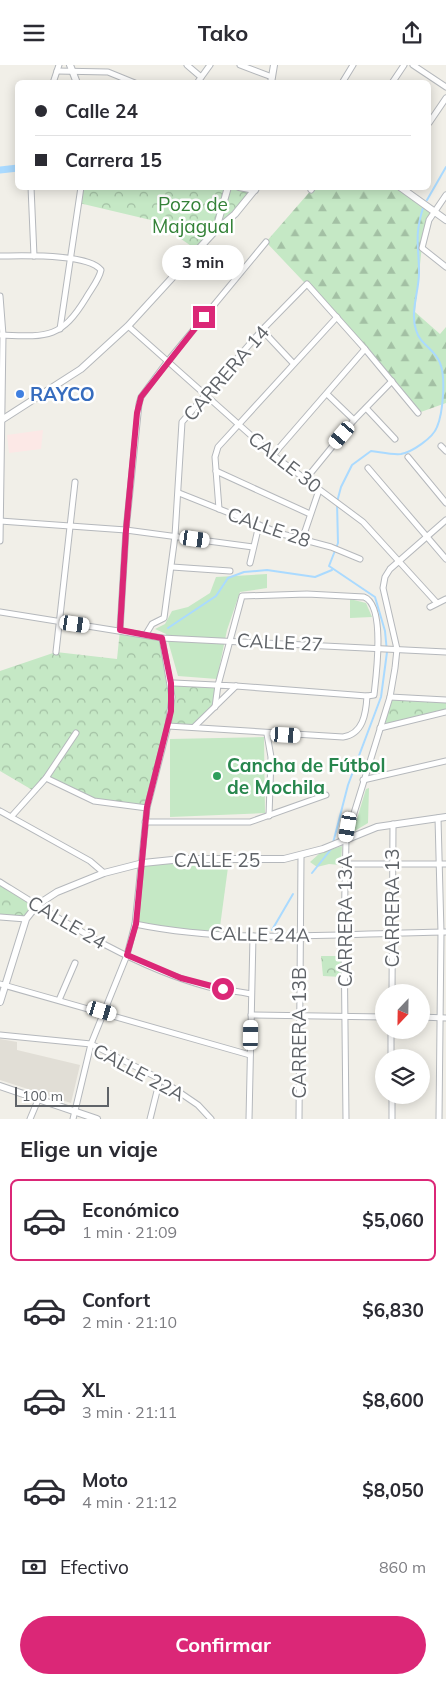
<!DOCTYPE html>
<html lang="es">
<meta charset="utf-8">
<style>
:root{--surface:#fff;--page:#f2f2f3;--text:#2b2b33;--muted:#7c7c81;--line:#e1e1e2;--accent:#db2777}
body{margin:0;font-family:Mulish,sans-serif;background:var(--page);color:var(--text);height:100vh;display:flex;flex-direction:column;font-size:19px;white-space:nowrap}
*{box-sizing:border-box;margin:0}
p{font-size:16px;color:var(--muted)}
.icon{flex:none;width:28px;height:28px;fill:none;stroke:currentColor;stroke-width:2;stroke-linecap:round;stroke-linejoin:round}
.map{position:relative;height:1054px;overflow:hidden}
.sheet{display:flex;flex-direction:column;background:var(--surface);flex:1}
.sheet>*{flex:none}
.banner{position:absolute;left:15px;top:15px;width:416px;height:110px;border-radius:8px;box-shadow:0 2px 12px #0003;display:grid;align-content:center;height:110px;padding:0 20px;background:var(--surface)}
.needle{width:32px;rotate:202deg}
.tools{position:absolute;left:375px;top:919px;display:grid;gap:10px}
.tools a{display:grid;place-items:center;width:55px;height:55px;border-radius:50%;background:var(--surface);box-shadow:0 2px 12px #0003;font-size:25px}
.scale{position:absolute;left:15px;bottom:12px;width:94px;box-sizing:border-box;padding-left:5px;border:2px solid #5f6368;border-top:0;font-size:14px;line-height:18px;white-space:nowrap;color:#5f6368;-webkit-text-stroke:4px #fff;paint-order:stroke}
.end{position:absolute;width:22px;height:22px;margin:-11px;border:6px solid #db2777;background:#fff;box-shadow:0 0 0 2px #fff}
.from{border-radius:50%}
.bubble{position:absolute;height:35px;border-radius:18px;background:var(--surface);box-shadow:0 2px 12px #0003;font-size:16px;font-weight:700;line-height:35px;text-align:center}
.car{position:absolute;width:15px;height:30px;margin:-15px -8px;border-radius:6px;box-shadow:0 0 4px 1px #0007;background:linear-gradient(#fff 24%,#345 0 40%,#fff 0 76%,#345 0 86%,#fff 0)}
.banner b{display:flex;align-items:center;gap:18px;height:48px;font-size:19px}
.banner b+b{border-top:1px solid var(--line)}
.banner i{width:12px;height:12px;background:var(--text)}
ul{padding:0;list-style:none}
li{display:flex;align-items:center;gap:15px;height:82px;margin:0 10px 8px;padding:0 10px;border:2px solid transparent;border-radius:8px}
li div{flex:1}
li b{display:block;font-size:19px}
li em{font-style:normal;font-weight:700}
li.on{border-color:var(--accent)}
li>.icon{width:45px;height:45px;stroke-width:1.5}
h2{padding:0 20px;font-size:22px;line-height:60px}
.pay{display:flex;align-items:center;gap:12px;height:55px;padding:0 20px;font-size:19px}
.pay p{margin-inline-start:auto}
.button{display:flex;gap:10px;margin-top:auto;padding:10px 20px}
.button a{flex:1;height:58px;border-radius:30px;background:var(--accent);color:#fff;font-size:20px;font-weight:700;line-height:58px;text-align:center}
header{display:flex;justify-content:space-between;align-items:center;height:65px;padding:0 20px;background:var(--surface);font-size:22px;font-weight:700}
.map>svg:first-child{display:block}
</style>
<header><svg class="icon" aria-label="menu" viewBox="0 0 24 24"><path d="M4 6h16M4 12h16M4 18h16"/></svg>Tako<svg class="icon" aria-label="share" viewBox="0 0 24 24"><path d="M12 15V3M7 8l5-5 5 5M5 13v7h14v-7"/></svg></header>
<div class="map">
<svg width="446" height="1054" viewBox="0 0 446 1054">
<defs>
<pattern id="forest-firs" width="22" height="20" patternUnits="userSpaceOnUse" patternTransform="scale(1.25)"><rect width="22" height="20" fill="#c5e8c5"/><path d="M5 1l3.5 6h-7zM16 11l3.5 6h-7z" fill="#a3c0a4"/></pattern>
<pattern id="park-crowns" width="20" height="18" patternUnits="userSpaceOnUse" patternTransform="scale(1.25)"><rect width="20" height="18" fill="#c5e8c5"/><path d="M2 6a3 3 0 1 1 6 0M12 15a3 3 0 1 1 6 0" fill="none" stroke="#a3c0a4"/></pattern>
</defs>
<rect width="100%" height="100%" fill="#f1efe8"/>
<!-- education -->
<path fill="#e1ded6" d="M0 974 17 977V985L80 1000 71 1038 0 1015Z"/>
<!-- medical -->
<path fill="#fce8e6" d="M43 365 41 384 9 388 7 370Z"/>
<!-- grass -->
<g fill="#c5e8c5">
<path d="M267 509V523L240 527 227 565 217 614 178 611 166 569 155 564 165 559 172 546 188 542 210 528 216 512Z"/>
<path d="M350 534 366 538 372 552 350 553Z"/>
<path d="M264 672 265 748 170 752V674Z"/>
<path d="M369 723 368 758 353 767 366 724Z"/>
<path d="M342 781 341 800 329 799 317 802 310 797 320 788Z"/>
<path d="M229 795 219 869 135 859 143 798Z"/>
</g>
<!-- forest -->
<path fill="url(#forest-firs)" d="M313 123H400L433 146 423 171 415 247 440 269 446 262V338L418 348 337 252 266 177Z"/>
<!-- park -->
<g fill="url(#park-crowns)">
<path d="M240 122 255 125 197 185 155 156 79 138 81 123Z"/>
<path d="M120 565 162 573 173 628 174 618 218 620 215 642 194 662 168 661 147 743 94 736 46 713 34 726 0 706V606L56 587 117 594Z"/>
<path d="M390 632 446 636V646L380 663Z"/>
<path d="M0 816 37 840 26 854 0 851Z"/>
<path d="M321 891H342L341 912 323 911Z"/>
</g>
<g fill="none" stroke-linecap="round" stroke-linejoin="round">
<!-- stream -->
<g stroke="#aadaff" stroke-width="2">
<path d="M427 135 446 102"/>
<path d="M168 563 216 531 228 513 244 507 267 505 315 512 332 505"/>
<path d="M333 778 348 720 381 632 387 587 385 566 375 532 329 501 338 478 337 437 341 422 352 400 371 386C380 387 392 390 401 389 412 387 433 373 437 362 443 348 446 312 440 298 435 284 420 280 416 265 410 247 419 226 419 208 419 180 414 172 423 143"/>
<path d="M312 808 332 783"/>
<path d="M272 865 293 829"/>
</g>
<!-- canal -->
<path stroke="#aadaff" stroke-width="7" d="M0 105 18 103"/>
<defs>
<g id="minor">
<path d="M187 0 201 12"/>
<path d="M240 0 272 12"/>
<path d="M413 0 446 22"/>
<path d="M57 6 108 7 135 18"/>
<path d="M53 18 59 0"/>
<path d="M197 18 210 0"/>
<path d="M342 18 353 0"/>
<path d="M392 18 404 0"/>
<path d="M429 58 446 33"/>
<path d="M31 122 34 191"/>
<path d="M311 125 313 122"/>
<path d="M446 130 429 155 422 183 446 202"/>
<path d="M0 191C21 191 88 188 101 205 99 215 91 224 86 233 61 274 47 272 1 270"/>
<path d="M0 231 3 270 0 476"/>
<path d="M128 261 273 390 363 457 437 538"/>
<path d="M60 264 81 122"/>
<path d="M262 265 293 298"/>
<path d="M327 329 354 355"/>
<path d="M366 343 395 374"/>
<path d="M441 381 446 386"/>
<path d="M273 390 365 284"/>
<path d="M408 392 446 438"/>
<path d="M368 403 446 494"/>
<path d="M216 406 310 449"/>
<path d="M305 415 354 355 392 316"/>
<path d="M179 428 282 469 331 482 360 494"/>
<path d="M219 444 215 392 218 382 337 252"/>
<path d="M0 456 126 465 253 482"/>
<path d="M302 475 319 425"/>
<path d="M250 498 259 460"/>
<path d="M172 502 230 506"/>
<path d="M430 542 446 534"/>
<path d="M0 547 162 573 446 587"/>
<path d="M120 565 126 465 139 339 141 332 167 297 266 177"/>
<path d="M146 569 152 559 164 553 175 471 182 357 262 265 307 219 365 284 418 348"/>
<path d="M56 587 75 417"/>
<path d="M171 618H174L236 621 367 631 374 630C376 612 386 540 364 532L307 529 242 531 218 620 215 642"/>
<path d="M390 632 446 635"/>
<path d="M168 661 343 672C363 669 366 649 367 631"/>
<path d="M194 662 236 621"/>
<path d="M380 663 446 647"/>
<path d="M267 669 271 692 269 751"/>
<path d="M46 713 94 736 147 743"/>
<path d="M363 715 446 696"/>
<path d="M0 746 90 796 104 808"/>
<path d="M11 752 46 713 76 668"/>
<path d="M438 753 441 867 439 1054"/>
<path d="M145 757H250L326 730"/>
<path d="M345 799H446"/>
<path d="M0 817C64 857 135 903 209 922 223 925 237 926 251 929"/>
<path d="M0 852 26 854"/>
<path d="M135 859C237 880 343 868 446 867"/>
<path d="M0 919 250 990"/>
<path d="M392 928 393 759"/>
<path d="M59 935 75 898"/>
<path d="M251 950 384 952"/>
<path d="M421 952 446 953"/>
<path d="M391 965V992"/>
<path d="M0 970 91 979 160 1014 198 1040 211 1054"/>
<path d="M392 1030V1054"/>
<path d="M30 1054 38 1035"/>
<path d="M73 1054 91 979 127 890 135 859 147 743 168 661 172 632 162 573"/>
<path d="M150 1054 160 1014"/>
<path d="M249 1054 253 871"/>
<path d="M299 1054 301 791"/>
<path d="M346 1054 344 869 346 774 390 632 395 603 397 584 383 523 385 512 390 504 446 455"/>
</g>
<g id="tertiary">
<path d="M70 0 77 18"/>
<path d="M271 18 274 0"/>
<path d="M239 122 255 125"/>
<path d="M400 122 446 155"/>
<path d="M216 164 228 122"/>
<path d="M0 356 81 304 128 261 215 166 235 149 257 122"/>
<path d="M0 937 26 854 37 840 57 827 104 808 143 798 182 794H284L323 784 377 762 446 752"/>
<path d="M0 1021 97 1054"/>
</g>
</defs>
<!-- minor casing -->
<use href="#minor" stroke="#b5b8bc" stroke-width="7"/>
<!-- tertiary casing -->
<use href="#tertiary" stroke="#b5b8bc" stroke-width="8"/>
<!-- minor -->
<use href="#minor" stroke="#fff" stroke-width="5"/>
<!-- tertiary -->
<use href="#tertiary" stroke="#fff" stroke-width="6"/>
</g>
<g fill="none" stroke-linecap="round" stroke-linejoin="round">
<!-- route -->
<path stroke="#db2777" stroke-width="6" d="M204 252 141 332 137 348 126 465 120 565 162 573 171 618V646L147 742 136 859 127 890 181 913 223 924"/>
</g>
<!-- markers -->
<circle fill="#3f7fe0" stroke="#fff" stroke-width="2" cx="20" cy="329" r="5"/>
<circle fill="#2e9e5b" stroke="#fff" stroke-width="2" cx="217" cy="711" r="5"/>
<g text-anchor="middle" stroke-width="5" stroke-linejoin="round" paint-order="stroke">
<!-- park labels -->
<g font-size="19" fill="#348238" stroke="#fff">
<text x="193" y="146">Pozo de<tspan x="193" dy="22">Majagual</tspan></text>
</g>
<!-- street labels -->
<g font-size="19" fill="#5f6368" stroke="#fff">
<text transform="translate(226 308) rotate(-49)" y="7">CARRERA 14</text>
<text transform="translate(285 397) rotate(38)" y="7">CALLE 30</text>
<text transform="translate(269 462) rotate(19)" y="7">CALLE 28</text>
<text transform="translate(280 577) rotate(3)" y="7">CALLE 27</text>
<text x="217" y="802">CALLE 25</text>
<text transform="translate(392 843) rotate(-90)" y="7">CARRERA 13</text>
<text transform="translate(345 856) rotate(-90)" y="7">CARRERA 13A</text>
<text transform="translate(67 857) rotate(30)" y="7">CALLE 24</text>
<text transform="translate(260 869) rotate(1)" y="7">CALLE 24A</text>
<text transform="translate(299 968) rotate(-90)" y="7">CARRERA 13B</text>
<text transform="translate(139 1007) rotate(28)" y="7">CALLE 22A</text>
</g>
<!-- shop labels -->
<g font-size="19" font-weight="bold" fill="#366cbe" stroke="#fff" text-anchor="start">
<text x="30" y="336">RAYCO</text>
</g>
<!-- leisure labels -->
<g font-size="19" font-weight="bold" fill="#27864d" stroke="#fff" text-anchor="start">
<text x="227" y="707">Cancha de Fútbol<tspan x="227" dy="22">de Mochila</tspan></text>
</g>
</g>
</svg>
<div class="tools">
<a><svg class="needle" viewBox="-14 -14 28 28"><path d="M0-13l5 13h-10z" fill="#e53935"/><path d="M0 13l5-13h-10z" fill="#7c7c81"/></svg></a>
<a><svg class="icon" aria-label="layers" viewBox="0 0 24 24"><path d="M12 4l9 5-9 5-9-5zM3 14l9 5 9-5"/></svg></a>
</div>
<div class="scale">100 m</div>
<i class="end from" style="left:223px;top:924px"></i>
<i class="end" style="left:204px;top:252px"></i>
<div class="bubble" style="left:162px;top:180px;width:82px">3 min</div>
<i class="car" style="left:342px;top:370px;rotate:220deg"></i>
<i class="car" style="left:195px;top:474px;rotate:98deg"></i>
<i class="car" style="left:75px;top:559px;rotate:98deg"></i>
<i class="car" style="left:286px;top:670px;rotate:93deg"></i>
<i class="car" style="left:348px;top:762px;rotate:190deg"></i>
<i class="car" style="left:102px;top:946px;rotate:107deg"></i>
<i class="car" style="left:251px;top:970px;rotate:1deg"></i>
<div class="banner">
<b><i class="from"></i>Calle 24</b>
<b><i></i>Carrera 15</b>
</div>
</div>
<section class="sheet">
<h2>Elige un viaje</h2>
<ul>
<li class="on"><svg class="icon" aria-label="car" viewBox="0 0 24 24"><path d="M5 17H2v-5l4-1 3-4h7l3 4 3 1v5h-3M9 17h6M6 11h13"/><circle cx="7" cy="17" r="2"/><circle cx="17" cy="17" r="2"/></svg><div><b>Económico</b><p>1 min · 21:09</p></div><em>$5,060</em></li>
<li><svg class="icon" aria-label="car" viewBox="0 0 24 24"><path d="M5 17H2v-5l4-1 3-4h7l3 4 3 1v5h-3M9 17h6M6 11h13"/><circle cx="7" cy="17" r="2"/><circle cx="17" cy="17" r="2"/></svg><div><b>Confort</b><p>2 min · 21:10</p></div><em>$6,830</em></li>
<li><svg class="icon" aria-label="car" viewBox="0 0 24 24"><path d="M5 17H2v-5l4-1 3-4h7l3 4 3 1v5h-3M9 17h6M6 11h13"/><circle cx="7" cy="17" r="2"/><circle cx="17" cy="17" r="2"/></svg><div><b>XL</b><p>3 min · 21:11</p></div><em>$8,600</em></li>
<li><svg class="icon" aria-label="car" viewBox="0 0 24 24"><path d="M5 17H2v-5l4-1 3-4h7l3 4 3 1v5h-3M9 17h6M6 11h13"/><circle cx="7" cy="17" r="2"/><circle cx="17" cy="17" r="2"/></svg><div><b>Moto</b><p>4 min · 21:12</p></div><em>$8,050</em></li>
</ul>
<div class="pay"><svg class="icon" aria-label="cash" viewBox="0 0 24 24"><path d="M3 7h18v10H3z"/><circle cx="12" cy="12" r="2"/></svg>Efectivo<p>860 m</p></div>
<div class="button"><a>Confirmar</a></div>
</section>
